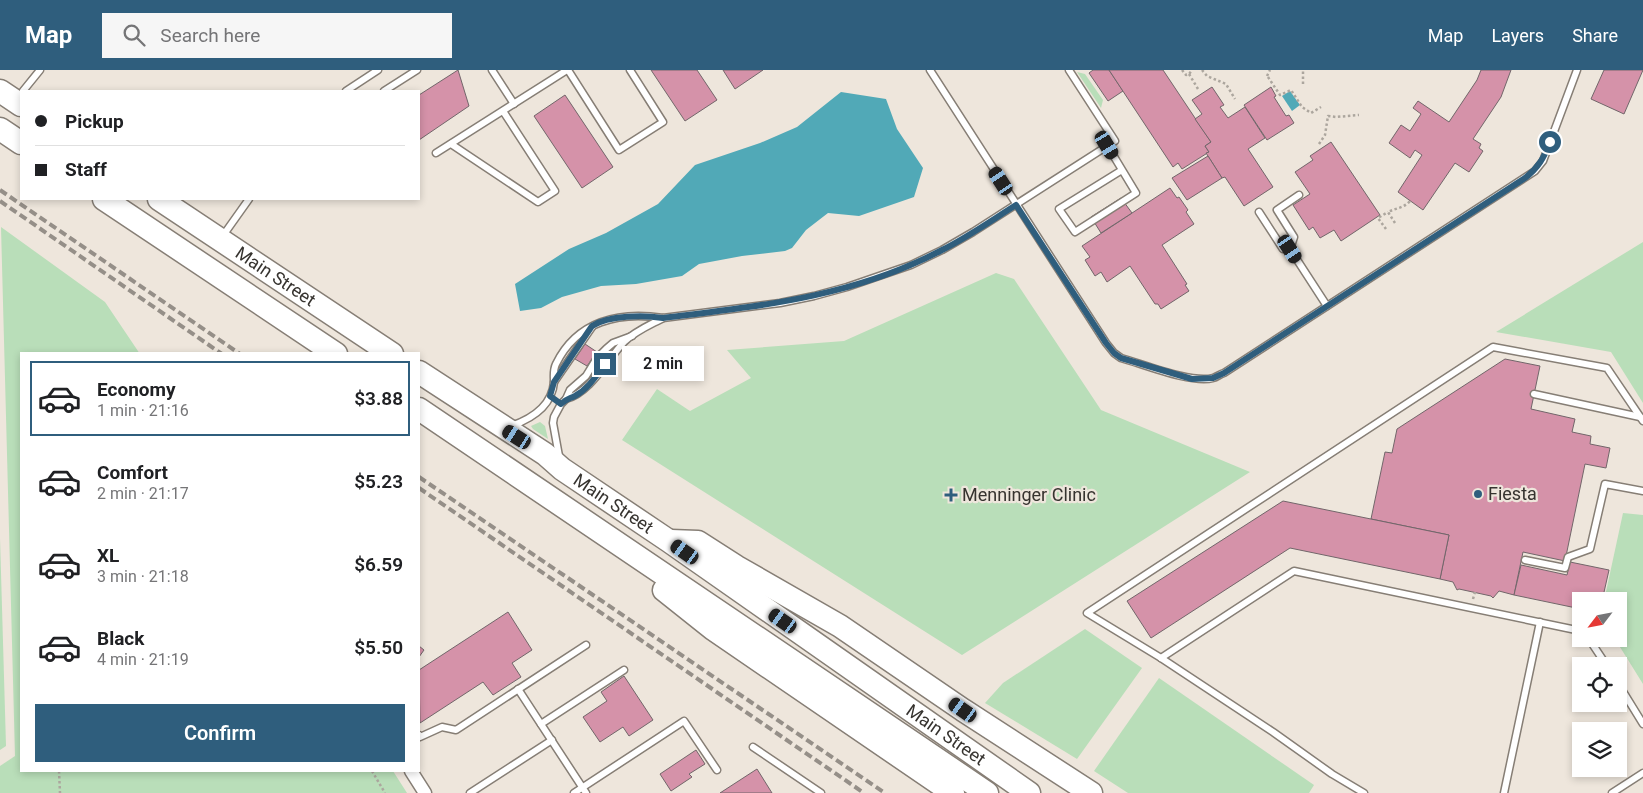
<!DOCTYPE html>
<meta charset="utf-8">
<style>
:root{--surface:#fff;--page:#f6f6f6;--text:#202124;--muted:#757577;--line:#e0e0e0;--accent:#2f5e7d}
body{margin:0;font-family:Roboto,sans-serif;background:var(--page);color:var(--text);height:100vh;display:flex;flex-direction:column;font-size:19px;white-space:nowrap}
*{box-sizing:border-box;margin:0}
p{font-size:16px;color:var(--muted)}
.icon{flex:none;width:28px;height:28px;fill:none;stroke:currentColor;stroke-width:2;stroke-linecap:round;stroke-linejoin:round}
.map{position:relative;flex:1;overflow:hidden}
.sheet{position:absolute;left:20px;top:282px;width:400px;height:420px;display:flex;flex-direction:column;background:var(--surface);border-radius:0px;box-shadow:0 2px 8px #0003}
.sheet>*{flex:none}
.banner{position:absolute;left:20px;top:20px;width:400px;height:110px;border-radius:0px;box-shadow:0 2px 8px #0003;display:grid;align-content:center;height:110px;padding:0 15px;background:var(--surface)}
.needle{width:32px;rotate:238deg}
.tools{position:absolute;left:1572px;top:522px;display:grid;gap:10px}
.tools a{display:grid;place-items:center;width:55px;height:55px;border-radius:0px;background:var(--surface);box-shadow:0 2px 8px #0003;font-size:25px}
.end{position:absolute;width:22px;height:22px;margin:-11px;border:6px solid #2f5e7d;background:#fff;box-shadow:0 0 0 2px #fff}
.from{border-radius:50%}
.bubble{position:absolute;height:35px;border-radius:0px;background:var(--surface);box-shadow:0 2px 8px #0003;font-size:16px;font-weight:600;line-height:35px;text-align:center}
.car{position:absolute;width:15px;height:30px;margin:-15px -8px;border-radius:6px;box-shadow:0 0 4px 1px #0007;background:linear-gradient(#222 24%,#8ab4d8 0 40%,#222 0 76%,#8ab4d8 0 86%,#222 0)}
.banner b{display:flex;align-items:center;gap:18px;height:48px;font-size:19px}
.banner b+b{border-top:1px solid var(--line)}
.banner i{width:12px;height:12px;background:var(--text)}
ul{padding:9px 0 0;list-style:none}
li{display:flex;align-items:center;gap:15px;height:75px;margin:0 10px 8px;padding:0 5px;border:2px solid transparent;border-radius:0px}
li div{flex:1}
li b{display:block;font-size:19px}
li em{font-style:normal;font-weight:600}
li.current{border-color:var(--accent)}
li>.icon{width:45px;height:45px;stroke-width:1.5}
.action{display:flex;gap:10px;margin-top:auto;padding:10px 15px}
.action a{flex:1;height:58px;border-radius:0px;background:var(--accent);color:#fff;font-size:20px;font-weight:600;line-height:58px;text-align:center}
header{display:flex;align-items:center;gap:30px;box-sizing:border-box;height:70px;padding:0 25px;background:var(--accent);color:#fff}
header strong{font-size:24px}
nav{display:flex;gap:28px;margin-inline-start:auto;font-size:18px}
.search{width:350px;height:45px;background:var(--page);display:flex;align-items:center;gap:12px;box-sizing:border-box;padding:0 18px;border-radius:0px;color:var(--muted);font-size:19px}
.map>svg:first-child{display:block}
</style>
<header>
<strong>Map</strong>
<div class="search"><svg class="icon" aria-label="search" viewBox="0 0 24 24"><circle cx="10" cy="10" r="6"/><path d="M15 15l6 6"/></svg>Search here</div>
<nav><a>Map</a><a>Layers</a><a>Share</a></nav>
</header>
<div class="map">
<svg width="1643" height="723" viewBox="0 0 1643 723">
<rect width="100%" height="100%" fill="#eee6dc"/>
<!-- green -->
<g fill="#b9deb9">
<path d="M1077 2 1085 4 1103 30 1101 38Z"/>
<path d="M1 157 105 232 140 284H21V701H393L407 723H0V696L15 686Z"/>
<path d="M1643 172V333L1611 282 1496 262Z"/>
<path d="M996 203 1014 209 1101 340 1250 402 962 585 622 370 657 319 690 341 751 308 727 280 844 271Z"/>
<path d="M540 352 545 356 548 369 533 359 531 356Z"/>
<path d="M1623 443 1643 445V614L1615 569H1619V531H1604Z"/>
<path d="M0 468 6 676 0 680Z"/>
<path d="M1085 559 1142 598 1077 689 985 633 1003 613Z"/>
<path d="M1159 608 1314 715 1309 723H1128L1094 701Z"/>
</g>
<!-- water -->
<g fill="#51a9b7">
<path d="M1290 21 1300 35 1292 41 1282 26Z"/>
<path d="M841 22 886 29 897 59 923 98 914 127 859 146 828 143 806 160 792 178 785 181 742 186 699 194 682 206 636 214 601 216 562 227 541 238 520 241 515 214 569 179 606 163 658 134 695 95 760 73 797 57Z"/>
</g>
<!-- building -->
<g fill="#d592a9" stroke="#72666a">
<path d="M458 0 469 36 419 70V25Z"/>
<path d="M651 0H697L717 30 685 51Z"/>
<path d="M723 0H763L735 19Z"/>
<path d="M1093 0H1109L1123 21 1108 31 1089 3Z"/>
<path d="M1109 0H1163L1211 72 1205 76 1209 82 1182 99 1178 93 1173 97Z"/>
<path d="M1481 0H1511L1501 27 1473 69 1481 74 1479 78 1483 81 1469 102 1455 93 1423 140 1398 122 1422 85 1415 80 1410 88 1389 73 1401 55 1410 61 1421 44 1413 38 1418 31 1449 52 1477 10Z"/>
<path d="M1604 0H1643L1624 44 1591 29Z"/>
<path d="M1212 17 1224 35 1220 37 1228 48 1245 37 1265 68 1248 79 1273 117 1244 136 1225 107 1222 108 1208 86 1206 83 1209 82 1205 76 1211 72 1195 49 1202 44 1192 30Z"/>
<path d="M1271 17 1276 26 1274 27 1286 46 1289 45 1294 53 1267 70 1244 35Z"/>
<path d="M565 25 613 97 582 118 534 46Z"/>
<path d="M1331 72 1380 145 1341 171 1334 160 1320 168 1313 157 1309 160 1293 135 1310 124 1295 102 1313 90 1310 86Z"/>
<path d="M1208 86 1222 108 1187 130 1172 108Z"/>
<path d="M1170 118 1177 128 1179 127 1188 140 1186 142 1194 154 1162 175 1187 214 1185 215 1189 221 1161 239 1158 234H1155L1130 196 1107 212 1101 202 1095 206 1085 190 1090 187 1082 176Z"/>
<path d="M1121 128 1132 143 1101 163 1091 147Z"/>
<path d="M585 274 597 282 587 296 575 289Z"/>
<path d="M1505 289 1540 296 1531 339 1575 349 1572 362 1591 366 1590 374 1610 378 1606 398 1585 394 1565 491 1523 482 1514 525 1499 521 1493 528 1491 526 1459 519 1457 520 1453 512 1440 509 1449 465 1371 449 1385 382 1392 383 1397 359Z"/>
<path d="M1283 431 1449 465 1440 509 1290 478 1151 568 1127 531Z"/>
<path d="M1570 492 1609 500 1602 531H1581V539L1514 525 1521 495 1567 505Z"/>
<path d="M508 542 532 580 512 593 521 607 493 625 483 612 420 653 419 600Z"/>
<path d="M419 576 424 580 419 587Z"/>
<path d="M624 606 653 650 629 666 623 657 600 672 583 647 607 631 601 622Z"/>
<path d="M696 680 705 694 689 704 692 707 671 721 660 704Z"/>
<path d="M757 699 772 723H720Z"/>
</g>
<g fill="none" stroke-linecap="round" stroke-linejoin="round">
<defs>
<g id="lane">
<path d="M492 0 514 34"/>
<path d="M568 0 619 80 663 52 630 0"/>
<path d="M930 0 1106 273 1114 283 1121 288C1143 294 1192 314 1213 308 1217 307 1220 304 1224 303L1535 101 1543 91 1577 0"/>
<path d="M23 21 40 0"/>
<path d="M346 21 378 0"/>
<path d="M384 21 417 0"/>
<path d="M451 74 538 132 555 121 503 41"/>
<path d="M1107 75 1136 123 1075 162 1059 139 1122 100"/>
<path d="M436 83 567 0"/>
<path d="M1299 125 1277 140 1294 167 1290 179 1327 236"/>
<path d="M1259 142 1283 179H1290"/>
<path d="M222 167 249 129"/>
<path d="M554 312 592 257"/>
<path d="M1534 324 1640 347"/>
<path d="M566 329C590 323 607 290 624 272 635 261 650 255 663 248"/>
<path d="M511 356C531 349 552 336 554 312 554 305 553 300 556 294 577 251 619 241 663 248L780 233 814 226 847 217 911 195 942 180 973 162 1115 71 1069 0"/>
<path d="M559 386 553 353 554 347 561 334 566 329 570 320 586 306 597 288 606 279 613 273 632 266"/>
<path d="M1525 490 1565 498 1568 487 1590 479 1605 414 1643 421"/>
<path d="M1589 569 1607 596"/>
<path d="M1161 588 1294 501 1581 561"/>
<path d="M1619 615 1643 654"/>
<path d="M518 619 586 723"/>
<path d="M541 654 624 600"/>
<path d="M419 665 420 667 442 657 456 660 586 575"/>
<path d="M753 677 821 723"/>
<path d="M470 723 552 670"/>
<path d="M574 723 684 651 717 700"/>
<path d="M1364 723 1332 704 1273 662 1161 588 1087 543 1493 277 1607 298 1643 351"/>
<path d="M1504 723 1540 552"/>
<path d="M1612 723 1643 703"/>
</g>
<path id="street" d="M411 701 425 723"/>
<g id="highway">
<path d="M0 21 21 35"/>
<path d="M0 59 21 73"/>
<path d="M104 129 336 284"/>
<path id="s1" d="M159 129 392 284"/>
<path id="s2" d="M419 302 545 384 562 399 669 471 1029 723"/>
<path d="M419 339 987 723"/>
<path d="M671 471 698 472 737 497 840 556 963 640 1091 723"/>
<path d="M664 520 713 559 953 723"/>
</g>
</defs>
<!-- lane casing -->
<use href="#lane" stroke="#867e75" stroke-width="9"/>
<!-- street casing -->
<use href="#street" stroke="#867e75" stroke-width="15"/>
<!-- highway casing -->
<use href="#highway" stroke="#867e75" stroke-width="25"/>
<!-- path -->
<g stroke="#aca69e" stroke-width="2.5" stroke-dasharray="2.5 2.5" stroke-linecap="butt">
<path d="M1182 0 1186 5 1189 4 1192 0"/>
<path d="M1202 0 1207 6 1226 14 1235 29"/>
<path d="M1189 4 1198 19"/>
<path d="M1267 6 1270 0"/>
<path d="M1268 7 1280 25 1291 20 1302 37 1311 43 1321 37"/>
<path d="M1303 14V0"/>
<path d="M1319 74 1325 65 1328 46 1336 47 1359 45"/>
<path d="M1395 153 1388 142C1396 138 1404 138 1410 131"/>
<path d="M1386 159 1378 148 1388 142"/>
<path d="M1473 529 1475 522"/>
<path d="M59 701 60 723"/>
<path d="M372 701 385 723"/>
</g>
<!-- lane -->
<use href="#lane" stroke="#fff" stroke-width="6"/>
<!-- street -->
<use href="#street" stroke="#fff" stroke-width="12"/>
<!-- highway -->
<use href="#highway" stroke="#fff" stroke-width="22"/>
<!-- rail -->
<g stroke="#958f88" stroke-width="4" stroke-dasharray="8 4" stroke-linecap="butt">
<path d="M0 120 240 284"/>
<path d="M0 131 222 284"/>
<path d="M419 407 885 723"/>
<path d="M419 418 864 723"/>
</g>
</g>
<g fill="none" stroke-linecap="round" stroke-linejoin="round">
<!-- route -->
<path stroke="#2f5e7d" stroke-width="6" d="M605 294C596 306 588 319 575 326 569 329 566 329 561 334L550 326 554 312 592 256C609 245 644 245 663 248 760 236 853 227 942 180 968 167 992 150 1016 135L1106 273 1114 283 1121 288 1192 309 1213 308 1224 303 1525 108C1538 98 1544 88 1550 72"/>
</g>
<!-- markers -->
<g fill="#2f5e7d" stroke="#eee6dc" stroke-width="2">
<circle cx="1478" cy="424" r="5"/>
<path d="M948.5 417.5h5v5h5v5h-5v5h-5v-5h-5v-5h5z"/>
</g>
<g text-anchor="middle" stroke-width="4.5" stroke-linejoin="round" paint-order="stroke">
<!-- street labels -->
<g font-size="18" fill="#36332f" stroke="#eee6dc">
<text dy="6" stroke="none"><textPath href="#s1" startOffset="140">Main Street</textPath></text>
<text dy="6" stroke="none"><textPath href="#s2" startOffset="235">Main Street</textPath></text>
<text dy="6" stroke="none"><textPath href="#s2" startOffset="640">Main Street</textPath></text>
</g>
<!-- poi labels -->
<g font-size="18" fill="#36332f" stroke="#eee6dc" text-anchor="start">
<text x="1488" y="430">Fiesta</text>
<text x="962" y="431">Menninger Clinic</text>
</g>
</g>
</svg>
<div class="tools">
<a><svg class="needle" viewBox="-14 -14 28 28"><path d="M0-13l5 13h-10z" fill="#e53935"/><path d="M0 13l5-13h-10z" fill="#757577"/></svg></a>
<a><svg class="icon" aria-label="locate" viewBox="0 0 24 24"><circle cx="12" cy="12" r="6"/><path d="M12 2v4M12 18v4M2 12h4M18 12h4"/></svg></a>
<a><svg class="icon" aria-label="layers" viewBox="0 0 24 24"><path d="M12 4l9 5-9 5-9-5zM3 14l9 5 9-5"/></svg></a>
</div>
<i class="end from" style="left:1550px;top:72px"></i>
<i class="end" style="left:605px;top:294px"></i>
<div class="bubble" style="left:622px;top:276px;width:82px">2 min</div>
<i class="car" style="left:1107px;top:75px;rotate:149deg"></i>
<i class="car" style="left:1001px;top:111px;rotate:327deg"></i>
<i class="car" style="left:1290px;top:179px;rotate:147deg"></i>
<i class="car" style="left:517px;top:367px;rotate:302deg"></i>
<i class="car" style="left:685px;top:482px;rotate:305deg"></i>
<i class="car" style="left:783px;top:551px;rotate:305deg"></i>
<i class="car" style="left:963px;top:640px;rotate:305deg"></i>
<div class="banner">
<b><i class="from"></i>Pickup</b>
<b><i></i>Staff</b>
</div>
<section class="sheet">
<ul>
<li class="current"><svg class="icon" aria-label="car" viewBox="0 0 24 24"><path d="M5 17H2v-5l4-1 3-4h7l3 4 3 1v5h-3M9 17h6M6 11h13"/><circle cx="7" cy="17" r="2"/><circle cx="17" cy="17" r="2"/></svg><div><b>Economy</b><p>1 min · 21:16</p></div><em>$3.88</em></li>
<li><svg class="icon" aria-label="car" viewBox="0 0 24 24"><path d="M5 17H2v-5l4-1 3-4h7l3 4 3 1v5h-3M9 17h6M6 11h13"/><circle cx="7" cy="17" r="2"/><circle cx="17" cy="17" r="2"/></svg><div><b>Comfort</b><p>2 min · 21:17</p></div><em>$5.23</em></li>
<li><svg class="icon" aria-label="car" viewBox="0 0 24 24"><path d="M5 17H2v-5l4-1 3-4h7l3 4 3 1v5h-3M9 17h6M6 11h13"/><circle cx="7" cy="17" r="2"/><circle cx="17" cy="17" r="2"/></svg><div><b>XL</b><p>3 min · 21:18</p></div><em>$6.59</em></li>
<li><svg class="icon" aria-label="car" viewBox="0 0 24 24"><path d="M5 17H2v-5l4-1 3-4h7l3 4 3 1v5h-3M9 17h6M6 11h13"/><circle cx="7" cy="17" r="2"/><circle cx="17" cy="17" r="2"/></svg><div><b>Black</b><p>4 min · 21:19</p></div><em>$5.50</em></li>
</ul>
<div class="action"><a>Confirm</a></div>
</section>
</div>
